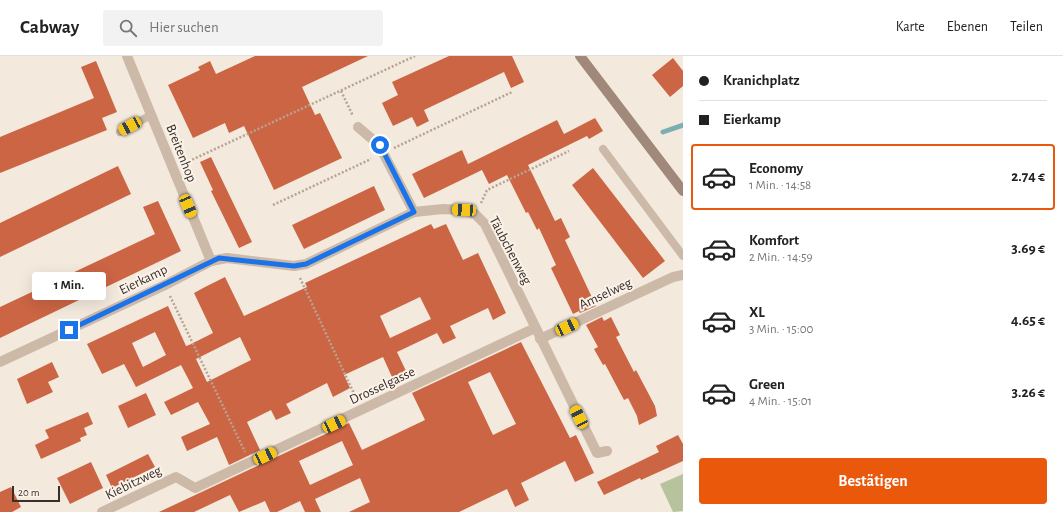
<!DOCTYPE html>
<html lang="de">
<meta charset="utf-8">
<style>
:root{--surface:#fff;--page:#f2f2f2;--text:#222;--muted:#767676;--line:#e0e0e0;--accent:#ea580c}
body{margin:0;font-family:"Alegreya Sans",sans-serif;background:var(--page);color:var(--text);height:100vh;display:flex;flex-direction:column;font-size:15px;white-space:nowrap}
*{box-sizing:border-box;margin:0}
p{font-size:13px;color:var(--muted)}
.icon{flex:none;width:22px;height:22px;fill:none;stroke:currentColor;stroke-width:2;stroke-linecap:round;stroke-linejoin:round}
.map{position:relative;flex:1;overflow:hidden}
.drawer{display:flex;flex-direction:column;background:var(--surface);width:380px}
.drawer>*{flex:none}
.hud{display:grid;align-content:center;height:88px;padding:0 16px;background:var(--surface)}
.scale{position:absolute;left:12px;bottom:10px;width:48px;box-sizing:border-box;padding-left:4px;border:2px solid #392e29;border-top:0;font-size:11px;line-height:14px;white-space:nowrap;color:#392e29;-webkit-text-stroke:3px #fbf3ea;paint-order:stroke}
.end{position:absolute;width:18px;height:18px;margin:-9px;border:5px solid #1a73e8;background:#fff;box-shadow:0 0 0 2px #fff}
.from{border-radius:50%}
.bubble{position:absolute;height:28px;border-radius:4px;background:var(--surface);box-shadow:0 4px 16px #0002;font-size:13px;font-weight:700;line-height:28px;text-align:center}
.car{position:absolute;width:12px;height:24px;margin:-12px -6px;border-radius:5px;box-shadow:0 0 3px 1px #0007;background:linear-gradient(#f5c518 24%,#345 0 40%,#f5c518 0 76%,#345 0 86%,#f5c518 0)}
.hud b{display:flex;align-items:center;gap:14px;height:38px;font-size:15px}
.hud b+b{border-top:1px solid var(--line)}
.hud i{width:10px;height:10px;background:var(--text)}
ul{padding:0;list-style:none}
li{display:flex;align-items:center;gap:12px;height:66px;margin:0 8px 6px;padding:0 8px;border:2px solid transparent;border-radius:4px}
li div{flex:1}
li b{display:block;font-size:15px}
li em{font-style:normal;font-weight:700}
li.active{border-color:var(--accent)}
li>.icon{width:36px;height:36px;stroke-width:1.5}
.action{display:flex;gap:8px;margin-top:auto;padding:8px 16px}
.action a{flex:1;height:46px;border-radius:4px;background:var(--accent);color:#fff;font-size:16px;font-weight:700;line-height:46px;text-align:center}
header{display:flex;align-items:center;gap:24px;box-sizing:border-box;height:56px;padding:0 20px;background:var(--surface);border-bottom:1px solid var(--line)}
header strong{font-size:19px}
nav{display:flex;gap:22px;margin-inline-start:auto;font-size:14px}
.search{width:280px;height:36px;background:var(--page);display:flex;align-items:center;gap:10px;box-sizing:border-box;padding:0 14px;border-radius:4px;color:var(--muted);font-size:15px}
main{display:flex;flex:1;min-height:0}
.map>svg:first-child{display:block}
</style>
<header>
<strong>Cabway</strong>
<div class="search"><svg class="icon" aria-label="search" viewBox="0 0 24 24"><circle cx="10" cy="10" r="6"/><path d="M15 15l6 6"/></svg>Hier suchen</div>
<nav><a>Karte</a><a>Ebenen</a><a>Teilen</a></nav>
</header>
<main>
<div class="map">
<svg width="683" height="456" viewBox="0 0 683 456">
<rect width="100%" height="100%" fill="#f3e9dd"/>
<!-- green -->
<path fill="#b6c39c" d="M683 418V455L673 456 660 428Z"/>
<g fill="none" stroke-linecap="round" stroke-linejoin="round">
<!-- stream -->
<path stroke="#7bb0b2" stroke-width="5" d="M663 76 683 69"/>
</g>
<!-- building -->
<g fill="#cb6544" fill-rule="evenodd">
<path d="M255 0H368L302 31 315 59 320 57 342 102 274 134 244 70 229 77 225 67 193 82 168 29 200 14 198 11 210 5 216 18Z"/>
<path d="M449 0H512L524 26 511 32 504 16 424 54 429 65 417 71 412 61 393 70 382 47 398 39 392 26Z"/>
<path d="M673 2 683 15V30L670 41 652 19Z"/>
<path d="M96 5 117 56 102 62 107 74 0 117V81L94 42 81 11Z"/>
<path d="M595 62 603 75 589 83 587 80 528 109 555 165 561 162 570 181 565 184 596 250 580 257 579 255 573 258 551 212 556 209 539 172 537 174 528 156 526 157 507 119 489 128 482 114 424 142 412 118 462 94 468 108 557 64 564 78Z"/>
<path d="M211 101 252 186 239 192 211 135 213 134 200 106Z"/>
<path d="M118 110 131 138 0 201V167Z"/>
<path d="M593 112 665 205 643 222 572 129Z"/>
<path d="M374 130 385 154 304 193 292 169Z"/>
<path d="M158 145 181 195 0 282V251L155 178 143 151Z"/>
<path d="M431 168 434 173 446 168 463 204 478 197 506 257 493 264 488 252 450 270 456 282 443 288 437 277 397 296 406 315 392 321 383 301 344 319 350 332 333 341 327 327 286 348 291 357 276 364 271 354 247 366 260 394 229 409 217 381 187 395 181 381 210 368 198 346 171 359 164 346 193 332 181 309 136 331 124 308 102 318 87 288 168 250 186 290 189 289 213 277 194 237 205 231 225 221 244 260 307 231 305 227ZM420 241 431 263 390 282 380 260ZM155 276 166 299 143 311 132 287ZM240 281 251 304 207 326 196 303Z"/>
<path d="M602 261 604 265 611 261 620 279 616 281 634 316 636 314 655 350 657 360 639 369 637 360 628 342 624 344 605 308 603 309 594 293 598 291 586 269Z"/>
<path d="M521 286 570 382 576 379 594 417 575 426 565 405 521 427 529 444 515 451 507 433 459 456H349L370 446 360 422 315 443 321 456H305L300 445 277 456H270L265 445 239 456 230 439 194 456H159L349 367 362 394 425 364 412 337ZM490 316 516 368 493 379 468 326ZM342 385 353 409 310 429 299 405Z"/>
<path d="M52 306 59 321 48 326 53 336 27 348 17 323Z"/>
<path d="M146 337 156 359 128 372 118 350Z"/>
<path d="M88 356 93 368 84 372 87 379 80 382 81 385 41 403 35 389 49 382 45 374Z"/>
<path d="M678 379 683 388V405L641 424 640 422 604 439 597 426 659 396 656 390Z"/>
<path d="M148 398 155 411 112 432 106 419Z"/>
<path d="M91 406 103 432 70 448 57 422Z"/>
<path d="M11 431 21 451 12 456H0V436Z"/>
</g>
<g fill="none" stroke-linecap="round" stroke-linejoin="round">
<!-- path -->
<g stroke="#b8a392" stroke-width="2.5" stroke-dasharray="2 2" stroke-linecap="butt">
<path d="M341 35 353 60"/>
<path d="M394 92 512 36"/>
<path d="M185 107 415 0"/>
<path d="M481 147 487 134 569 95"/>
<path d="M273 149 371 103"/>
<path d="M300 222 356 342"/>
<path d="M170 240 245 396"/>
</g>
<!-- lane -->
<g stroke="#ccb9a8" stroke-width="8">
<path d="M120 76 151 59"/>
<path d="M603 93 683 200"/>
</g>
<!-- street -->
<g stroke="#ccb9a8" stroke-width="10">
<path d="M127 0 211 205"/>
<path d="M358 71 379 89 414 156"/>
<path d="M540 283 673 221 683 219"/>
<path d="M0 306 165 229 211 205 227 202 294 210 306 208 414 156 443 153 464 154 475 158 485 168 597 397 607 395"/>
<path d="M102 456 176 421 195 432 535 272"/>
</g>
<!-- secondary -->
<path stroke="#a0887a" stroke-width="10" d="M580 0 683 135"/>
</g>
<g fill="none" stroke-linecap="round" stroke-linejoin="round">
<!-- route -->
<path stroke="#1a73e8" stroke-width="5" d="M69 274 219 202 294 210 306 208 414 156 380 89"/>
</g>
<g text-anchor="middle" stroke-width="4" stroke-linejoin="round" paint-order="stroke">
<!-- street labels -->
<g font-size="14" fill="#392e29" stroke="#fbf3ea">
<text transform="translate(182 97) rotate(68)" y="5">Breitenhop</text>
<text transform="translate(511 194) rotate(62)" y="5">Täubchenweg</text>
<text transform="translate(143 223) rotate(-26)" y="5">Eierkamp</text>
<text transform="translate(605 237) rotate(-25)" y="5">Amselweg</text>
<text transform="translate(382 329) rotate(-25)" y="5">Drosselgasse</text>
<text transform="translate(133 426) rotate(-26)" y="5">Kiebitzweg</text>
</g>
</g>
</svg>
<div class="scale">20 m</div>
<i class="end from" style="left:380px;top:89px"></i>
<i class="end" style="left:69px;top:274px"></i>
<div class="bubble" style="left:32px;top:216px;width:74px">1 Min.</div>
<i class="car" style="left:130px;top:70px;rotate:242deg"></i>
<i class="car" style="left:188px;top:150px;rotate:157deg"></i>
<i class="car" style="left:464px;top:154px;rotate:273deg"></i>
<i class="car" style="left:567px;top:271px;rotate:65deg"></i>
<i class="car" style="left:579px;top:361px;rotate:333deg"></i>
<i class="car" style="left:334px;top:368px;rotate:65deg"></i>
<i class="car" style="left:265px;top:400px;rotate:65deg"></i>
</div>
<section class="drawer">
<div class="hud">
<b><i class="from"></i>Kranichplatz</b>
<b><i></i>Eierkamp</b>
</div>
<ul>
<li class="active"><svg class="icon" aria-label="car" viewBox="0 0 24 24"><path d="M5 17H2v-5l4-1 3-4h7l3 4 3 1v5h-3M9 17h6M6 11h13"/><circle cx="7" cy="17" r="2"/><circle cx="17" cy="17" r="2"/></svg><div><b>Economy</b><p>1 Min. · 14:58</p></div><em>2.74 €</em></li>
<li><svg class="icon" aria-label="car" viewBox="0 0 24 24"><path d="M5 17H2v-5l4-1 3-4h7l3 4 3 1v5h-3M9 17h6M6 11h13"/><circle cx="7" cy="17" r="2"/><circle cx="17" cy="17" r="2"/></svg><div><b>Komfort</b><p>2 Min. · 14:59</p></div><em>3.69 €</em></li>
<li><svg class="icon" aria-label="car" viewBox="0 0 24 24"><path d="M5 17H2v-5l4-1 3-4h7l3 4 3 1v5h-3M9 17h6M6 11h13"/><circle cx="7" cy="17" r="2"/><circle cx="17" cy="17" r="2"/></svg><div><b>XL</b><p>3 Min. · 15:00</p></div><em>4.65 €</em></li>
<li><svg class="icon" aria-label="car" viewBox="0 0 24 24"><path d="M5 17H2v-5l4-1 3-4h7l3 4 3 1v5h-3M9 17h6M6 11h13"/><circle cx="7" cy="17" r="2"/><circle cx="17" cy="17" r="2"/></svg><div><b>Green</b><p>4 Min. · 15:01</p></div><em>3.26 €</em></li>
</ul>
<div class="action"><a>Bestätigen</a></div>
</section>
</main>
